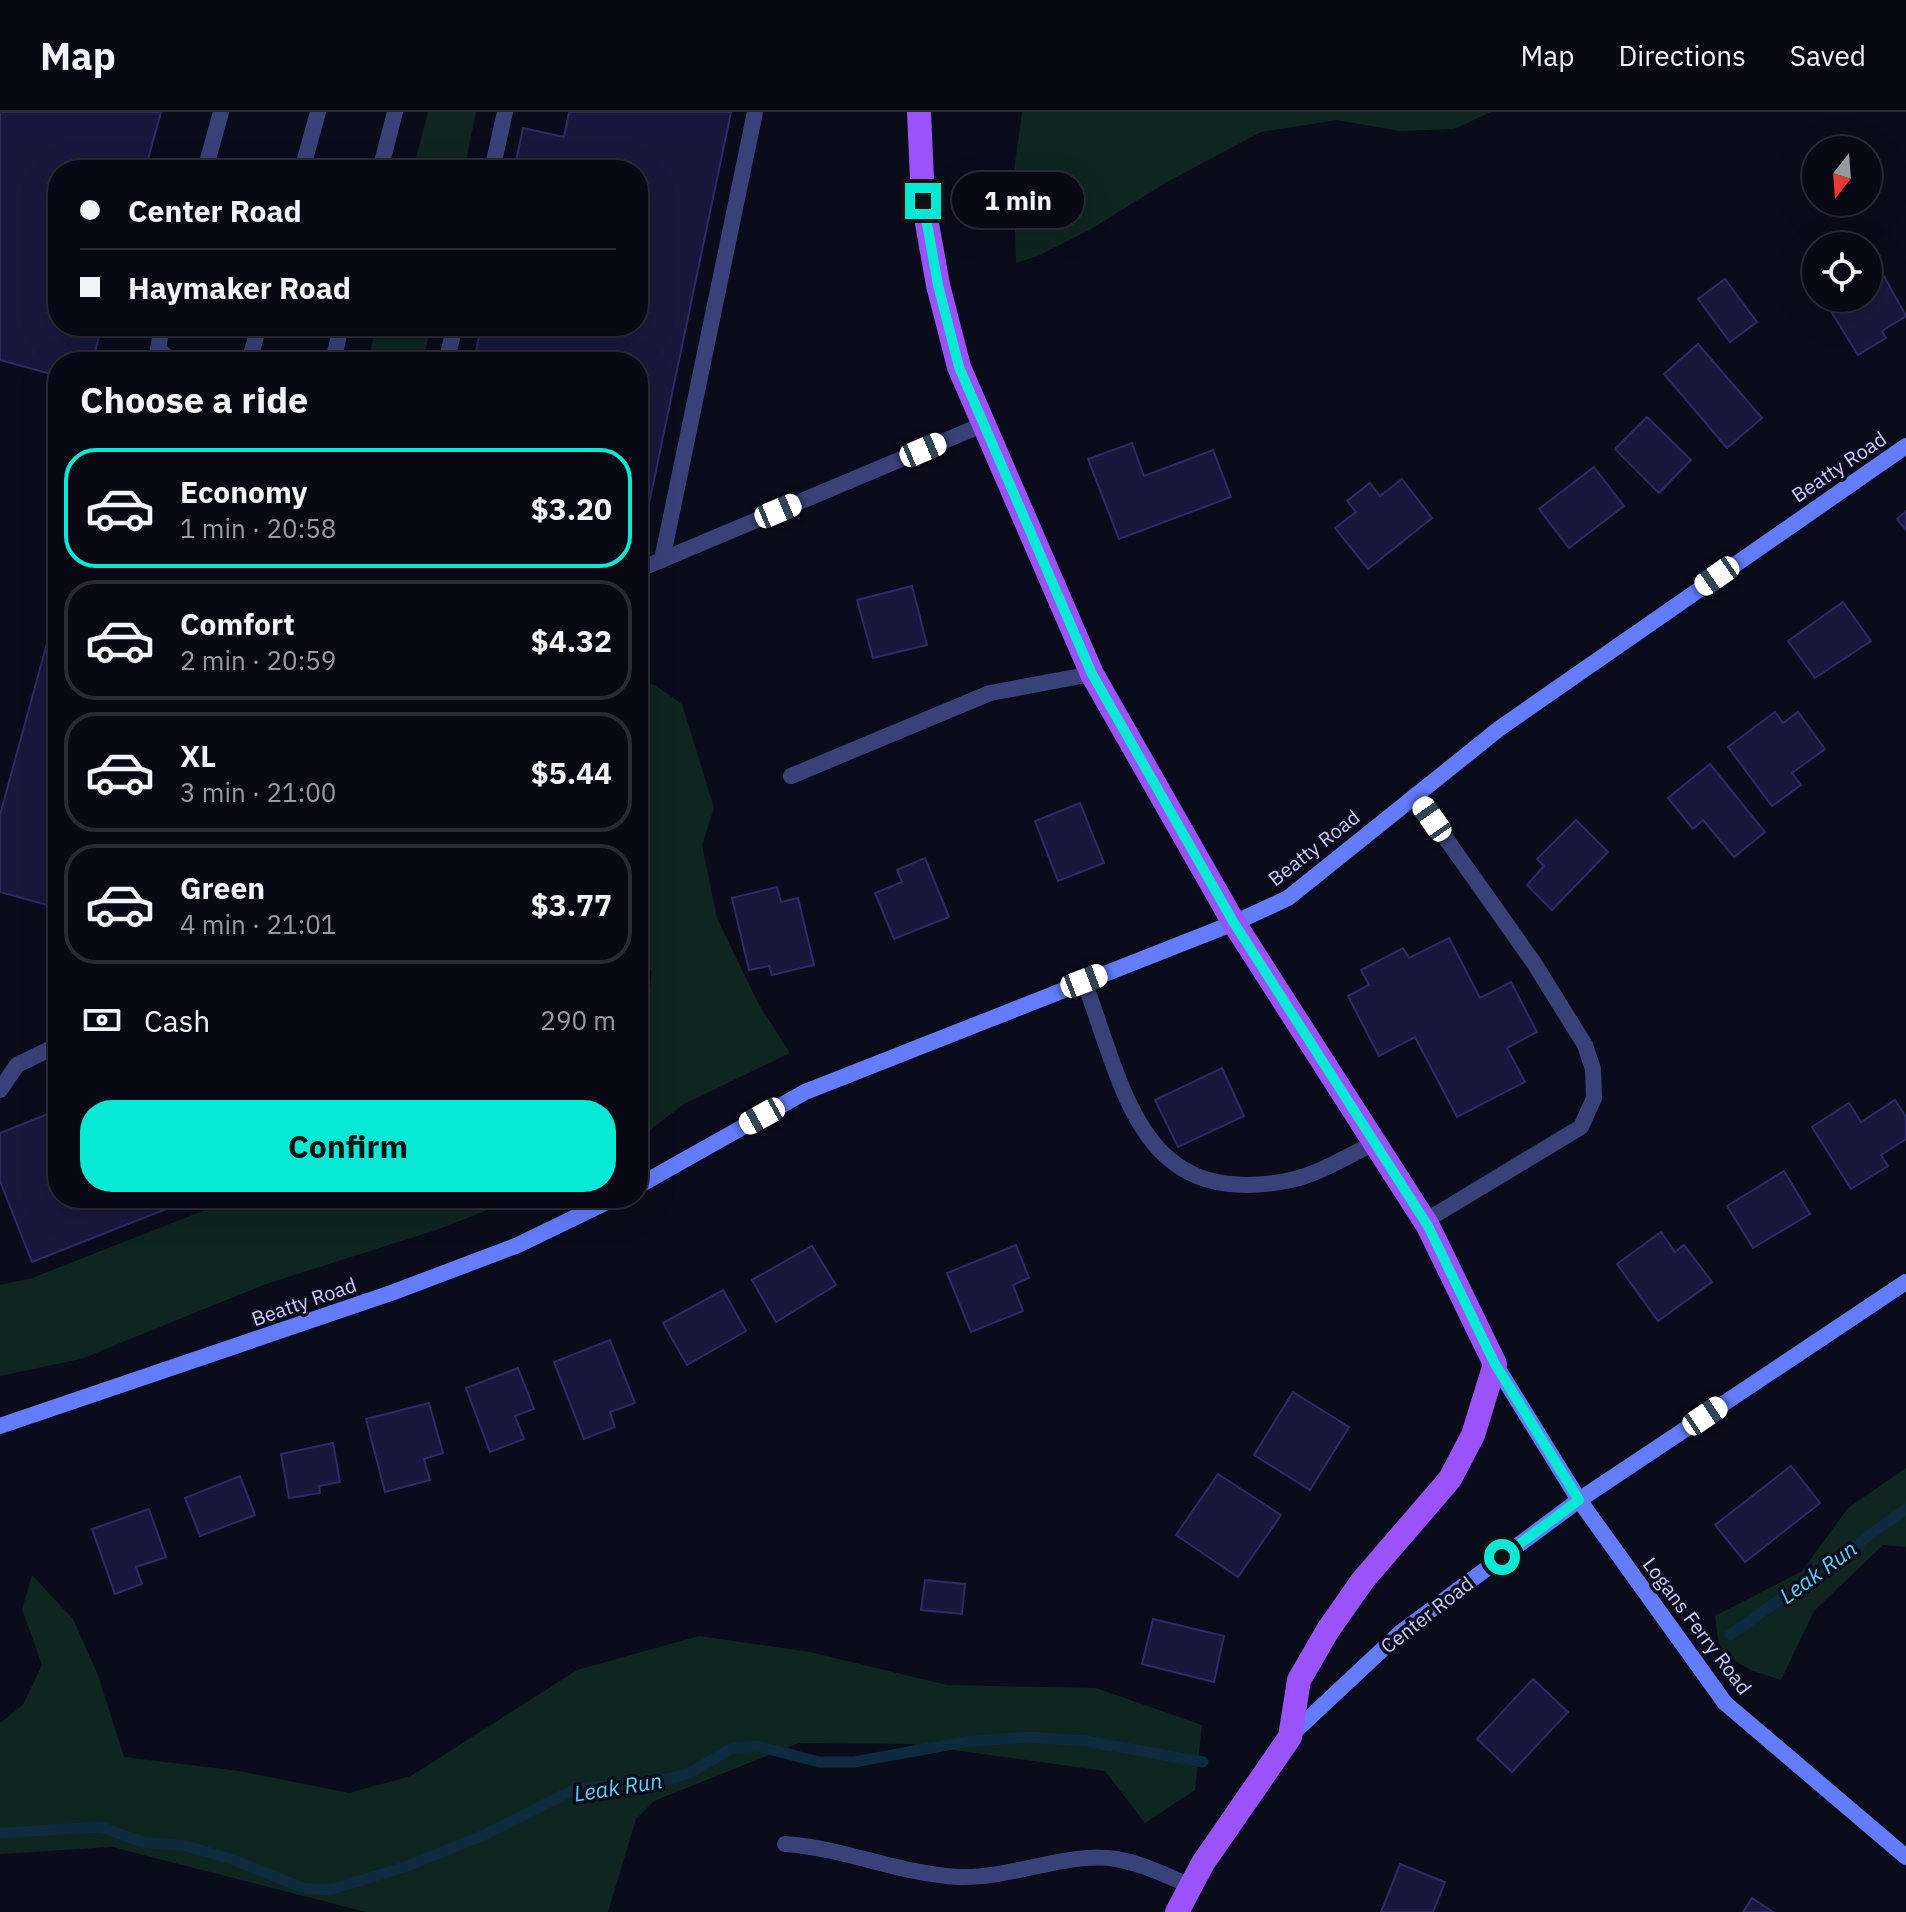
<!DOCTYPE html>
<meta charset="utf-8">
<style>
:root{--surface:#080914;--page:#11121d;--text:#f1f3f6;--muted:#989aa0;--line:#292a34;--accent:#07e9d4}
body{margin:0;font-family:"IBM Plex Sans",sans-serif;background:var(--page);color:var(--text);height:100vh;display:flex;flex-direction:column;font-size:30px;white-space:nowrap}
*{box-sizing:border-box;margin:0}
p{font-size:26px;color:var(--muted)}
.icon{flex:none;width:44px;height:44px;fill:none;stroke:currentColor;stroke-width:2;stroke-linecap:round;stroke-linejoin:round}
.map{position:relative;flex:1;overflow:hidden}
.side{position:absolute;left:48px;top:240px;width:600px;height:856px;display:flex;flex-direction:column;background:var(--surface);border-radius:32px;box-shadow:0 8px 32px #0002,0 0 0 2px var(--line)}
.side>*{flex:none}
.top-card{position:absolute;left:48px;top:48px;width:600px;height:176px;border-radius:32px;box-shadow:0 8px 32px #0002,0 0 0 2px var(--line);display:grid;align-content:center;height:176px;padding:0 32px;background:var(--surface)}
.needle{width:52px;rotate:197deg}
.fabs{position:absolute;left:1802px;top:24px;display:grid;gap:16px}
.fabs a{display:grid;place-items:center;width:80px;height:80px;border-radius:50%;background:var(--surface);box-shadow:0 8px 32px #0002,0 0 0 2px var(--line);font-size:40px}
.end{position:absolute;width:36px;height:36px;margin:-18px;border:10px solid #07e9d4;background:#111;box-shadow:0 0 0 4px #111}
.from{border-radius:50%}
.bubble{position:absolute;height:56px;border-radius:28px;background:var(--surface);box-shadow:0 8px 32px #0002,0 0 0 2px var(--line);font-size:26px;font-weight:700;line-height:56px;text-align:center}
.car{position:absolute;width:24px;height:48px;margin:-24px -12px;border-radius:10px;box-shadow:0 0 6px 2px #0007;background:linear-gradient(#fff 24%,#345 0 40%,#fff 0 76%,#345 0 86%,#fff 0)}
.top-card b{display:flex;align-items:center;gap:28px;height:76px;font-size:30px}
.top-card b+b{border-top:2px solid var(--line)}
.top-card i{width:20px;height:20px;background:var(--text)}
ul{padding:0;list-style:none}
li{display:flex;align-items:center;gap:24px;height:120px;margin:0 16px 12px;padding:0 16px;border:4px solid var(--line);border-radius:32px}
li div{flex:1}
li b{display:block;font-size:30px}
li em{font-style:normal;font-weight:700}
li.on{border-color:var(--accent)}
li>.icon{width:72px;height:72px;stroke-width:1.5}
h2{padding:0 32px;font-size:36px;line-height:96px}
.pay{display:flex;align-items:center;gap:20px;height:88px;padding:0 32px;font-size:30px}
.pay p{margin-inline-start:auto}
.primary-button{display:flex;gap:16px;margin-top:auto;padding:16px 32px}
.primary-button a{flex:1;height:92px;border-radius:32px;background:var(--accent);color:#111;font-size:32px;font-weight:700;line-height:92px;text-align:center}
header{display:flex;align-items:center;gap:48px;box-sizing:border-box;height:112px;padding:0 40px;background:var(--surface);border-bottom:2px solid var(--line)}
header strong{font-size:38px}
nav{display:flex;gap:44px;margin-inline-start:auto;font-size:28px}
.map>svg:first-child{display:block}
</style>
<header>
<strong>Map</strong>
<nav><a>Map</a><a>Directions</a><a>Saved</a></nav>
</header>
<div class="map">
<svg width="1906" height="1800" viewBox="0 0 1906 1800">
<rect width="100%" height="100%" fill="#0b0c1b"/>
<!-- green -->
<g fill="#0f2520">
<path d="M428 0H476L464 58H413Z"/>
<path d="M1022 0H1491L1454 17 1399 19 1337 8 1261 20 1167 70 1091 117 1038 144 1016 151 1013 66Z"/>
<path d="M376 214H431L423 250H368Z"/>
<path d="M638 570 655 573 682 592 714 696 702 733 717 806 758 891 790 941 684 992 638 1027V930L643 928 652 861 638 824Z"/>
<path d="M236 1086H519L436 1118 266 1172 81 1247 0 1264V1173L32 1166Z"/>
<path d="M1906 1356V1435L1883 1433 1814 1499 1781 1568 1753 1559 1720 1541 1715 1504 1802 1459 1848 1396Z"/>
<path d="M32 1463 73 1507 98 1563 124 1645 239 1659 349 1681 411 1664 577 1558 699 1524 810 1540 947 1573 1096 1576 1202 1613 1195 1678 1145 1711 1105 1659 911 1632 799 1631 654 1689 636 1707 608 1800H366L112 1735 0 1742V1611L23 1593 42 1553 22 1497Z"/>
</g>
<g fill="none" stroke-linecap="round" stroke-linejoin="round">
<!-- stream -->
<g stroke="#0d2a3e" stroke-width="11">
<path d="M1730 1523 1906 1397"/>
<path d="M0 1721 101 1715 142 1730 186 1734 234 1748 303 1776 329 1778 408 1754 486 1722 575 1677 668 1667 690 1661 730 1637 757 1634 819 1650H854L964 1630 1028 1625 1086 1629 1203 1650"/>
</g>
</g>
<!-- building -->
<g fill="#18183c" stroke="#2b2b67" stroke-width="2">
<path d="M0 0H161L145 58H58V214H102L92 250H58V264L0 248Z"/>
<path d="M569 0H731L642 425 638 424V250H474L481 214H638V58H514L523 16 564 25Z"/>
<path d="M1884 164 1906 204 1882 219 1886 226 1858 243 1829 196 1846 186H1868V173Z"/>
<path d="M1725 167 1757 210 1730 230 1698 187Z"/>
<path d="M1698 232 1762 306 1727 336 1664 262Z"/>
<path d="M1647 305 1691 348 1659 381 1615 337Z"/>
<path d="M1132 331 1144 364 1213 338 1231 385 1119 427 1088 347Z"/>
<path d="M1594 355 1624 394 1569 436 1539 397Z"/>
<path d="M1402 367 1432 406 1368 457 1335 416 1356 400 1347 389 1370 371 1380 384Z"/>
<path d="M1906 399V418L1897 407Z"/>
<path d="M912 474 927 533 873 546 857 488Z"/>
<path d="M1843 490 1871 529 1815 566 1788 529Z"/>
<path d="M58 491V796L0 780V703Z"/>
<path d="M1775 600 1783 611 1798 600 1825 637 1792 661 1801 673 1772 694 1728 635Z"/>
<path d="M1710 652 1765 720 1734 745 1703 708 1693 717 1668 686Z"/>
<path d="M1080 691 1104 751 1058 769 1035 709Z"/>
<path d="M1576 708 1608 740 1552 798 1527 773 1544 754 1537 747Z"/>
<path d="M925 746 949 805 894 827 875 781 902 770 897 758Z"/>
<path d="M777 775 781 790 798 786 814 853 772 863 769 854 749 858 732 786Z"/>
<path d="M1449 826 1480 886 1511 870 1537 920 1507 936 1525 970 1457 1005 1415 925 1379 944 1348 884 1369 873 1361 858 1403 836 1409 846Z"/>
<path d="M1222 956 1244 1004 1178 1035 1155 988Z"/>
<path d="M1895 988 1906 1005V1027L1881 1043 1888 1054 1851 1077 1812 1015 1849 991 1861 1010Z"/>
<path d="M58 998V1086H194L32 1150 0 1069V1021Z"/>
<path d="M1784 1059 1810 1102 1753 1136 1727 1094Z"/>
<path d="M1661 1120 1675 1140 1684 1133 1712 1170 1658 1209 1617 1152Z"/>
<path d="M1016 1133 1029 1166 1013 1173 1023 1199 971 1220 947 1161Z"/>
<path d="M812 1134 836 1173 776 1210 752 1168Z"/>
<path d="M723 1178 746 1219 687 1253 663 1211Z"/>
<path d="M610 1228 635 1291 610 1300 615 1315 584 1327 554 1250Z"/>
<path d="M518 1256 534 1297 515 1304 524 1327 490 1340 466 1276Z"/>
<path d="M1293 1280 1349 1315 1310 1378 1254 1343Z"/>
<path d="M429 1291 443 1341 424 1347 430 1368 385 1380 366 1307Z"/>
<path d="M333 1331 340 1370 319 1374 320 1381 289 1386 281 1342Z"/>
<path d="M1791 1354 1820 1391 1745 1450 1715 1413Z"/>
<path d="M1218 1362 1281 1403 1238 1465 1176 1423Z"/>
<path d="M240 1364 255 1403 200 1424 185 1386Z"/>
<path d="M149 1397 166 1445 136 1455 142 1472 115 1482 92 1417Z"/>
<path d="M925 1468 965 1472 962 1502 921 1498Z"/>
<path d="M1153 1507 1224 1524 1214 1570 1142 1552Z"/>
<path d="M1533 1567 1568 1600 1512 1660 1477 1627Z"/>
<path d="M1400 1752 1445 1770 1433 1800H1381Z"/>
<path d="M1752 1786 1773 1800H1743Z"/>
</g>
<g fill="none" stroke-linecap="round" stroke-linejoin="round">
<!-- lane -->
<g stroke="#384279" stroke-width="16">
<path d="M205 58 221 0"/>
<path d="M302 58 318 0"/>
<path d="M380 58 395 0"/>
<path d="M492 58 505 0"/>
<path d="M162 214 158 237 173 250"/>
<path d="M249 250 259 214"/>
<path d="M333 250 341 214"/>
<path d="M446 250 455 214"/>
<path d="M662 448 755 0"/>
<path d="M638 458 982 313"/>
<path d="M791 664 990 581 1092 562"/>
<path d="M1415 683 1534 851 1585 933 1593 957 1594 986 1581 1015 1425 1109"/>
<path d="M1084 869C1125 979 1140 1099 1291 1068 1319 1062 1349 1043 1375 1031"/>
<path d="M0 978 17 953 58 933"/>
<path d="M785 1732C844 1736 900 1762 959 1765 1010 1767 1069 1739 1116 1747 1141 1751 1167 1764 1191 1774"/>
</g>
<!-- secondary -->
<g stroke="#627cfa" stroke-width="16">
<path d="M638 1074 805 980 1234 811 1288 786 1500 616 1906 334"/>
<path d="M1495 1252 1579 1388 1725 1591 1906 1745"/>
<path d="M0 1314 394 1180 518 1133 615 1086"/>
<path d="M1291 1623 1400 1521 1579 1388 1906 1170"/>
</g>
<!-- primary -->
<path stroke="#9a52fa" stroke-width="24" d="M919 0 923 89 938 173 959 255 1092 562 1234 811 1428 1114 1495 1252 1473 1323 1450 1367 1363 1468 1328 1518 1299 1568 1290 1625 1203 1751 1177 1800"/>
</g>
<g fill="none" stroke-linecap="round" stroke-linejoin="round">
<!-- route -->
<path stroke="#07e9d4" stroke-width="10" d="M923 89 938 173 959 255 1092 562 1234 811 1428 1114 1495 1252 1579 1388 1502 1445"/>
</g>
<g text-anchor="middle" stroke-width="7" stroke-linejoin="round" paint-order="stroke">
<!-- street labels -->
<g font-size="20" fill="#c8ccfd" stroke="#0b0c1b">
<text transform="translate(1839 355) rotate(-34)" y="7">Beatty Road</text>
<text transform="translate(1314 736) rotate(-38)" y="7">Beatty Road</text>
<text transform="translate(304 1190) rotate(-19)" y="7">Beatty Road</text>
<text transform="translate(1427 1503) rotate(-38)" y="7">Center Road</text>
<text transform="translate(1697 1514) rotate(53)" y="7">Logans Ferry Road</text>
</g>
<!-- water labels -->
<g font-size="22" font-style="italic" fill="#59cffa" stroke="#0b0c1b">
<text transform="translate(1818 1460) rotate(-36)" y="8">Leak Run</text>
<text transform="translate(618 1675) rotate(-9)" y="8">Leak Run</text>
</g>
</g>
</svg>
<div class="fabs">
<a><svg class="needle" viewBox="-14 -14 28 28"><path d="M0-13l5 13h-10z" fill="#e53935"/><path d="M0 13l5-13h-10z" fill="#989aa0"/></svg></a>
<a><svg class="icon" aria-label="locate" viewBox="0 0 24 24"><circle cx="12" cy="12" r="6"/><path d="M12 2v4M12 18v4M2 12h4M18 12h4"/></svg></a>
</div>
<i class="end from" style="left:1502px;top:1445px"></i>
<i class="end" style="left:923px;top:89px"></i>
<div class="bubble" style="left:952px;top:60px;width:132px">1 min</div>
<i class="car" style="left:923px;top:338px;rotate:67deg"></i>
<i class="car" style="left:778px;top:399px;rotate:67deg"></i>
<i class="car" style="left:1717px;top:464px;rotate:235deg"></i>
<i class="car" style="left:1432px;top:707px;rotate:325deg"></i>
<i class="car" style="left:1084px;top:869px;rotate:69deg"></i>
<i class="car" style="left:762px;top:1004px;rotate:241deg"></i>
<i class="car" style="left:1705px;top:1304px;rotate:56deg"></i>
<div class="top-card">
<b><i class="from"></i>Center Road</b>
<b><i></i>Haymaker Road</b>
</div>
<section class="side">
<h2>Choose a ride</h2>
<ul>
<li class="on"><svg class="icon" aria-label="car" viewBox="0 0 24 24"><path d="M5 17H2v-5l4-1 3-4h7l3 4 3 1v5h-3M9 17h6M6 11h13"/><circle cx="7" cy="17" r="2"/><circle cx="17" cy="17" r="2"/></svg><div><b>Economy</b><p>1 min · 20:58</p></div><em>$3.20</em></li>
<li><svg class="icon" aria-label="car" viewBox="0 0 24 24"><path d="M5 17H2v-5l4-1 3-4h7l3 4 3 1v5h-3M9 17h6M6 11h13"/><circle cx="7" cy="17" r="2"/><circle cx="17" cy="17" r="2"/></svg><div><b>Comfort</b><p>2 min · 20:59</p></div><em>$4.32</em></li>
<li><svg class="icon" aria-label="car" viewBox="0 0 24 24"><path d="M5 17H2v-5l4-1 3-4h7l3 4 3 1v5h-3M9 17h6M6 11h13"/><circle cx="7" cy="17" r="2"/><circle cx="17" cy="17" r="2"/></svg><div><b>XL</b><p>3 min · 21:00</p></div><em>$5.44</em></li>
<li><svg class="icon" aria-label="car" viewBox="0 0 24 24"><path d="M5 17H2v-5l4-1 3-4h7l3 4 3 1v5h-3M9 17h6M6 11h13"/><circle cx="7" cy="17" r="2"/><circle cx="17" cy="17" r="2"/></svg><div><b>Green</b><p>4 min · 21:01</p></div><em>$3.77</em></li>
</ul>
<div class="pay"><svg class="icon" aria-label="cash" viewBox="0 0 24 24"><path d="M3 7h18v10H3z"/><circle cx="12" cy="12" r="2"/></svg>Cash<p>290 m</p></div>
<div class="primary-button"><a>Confirm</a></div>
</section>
</div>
